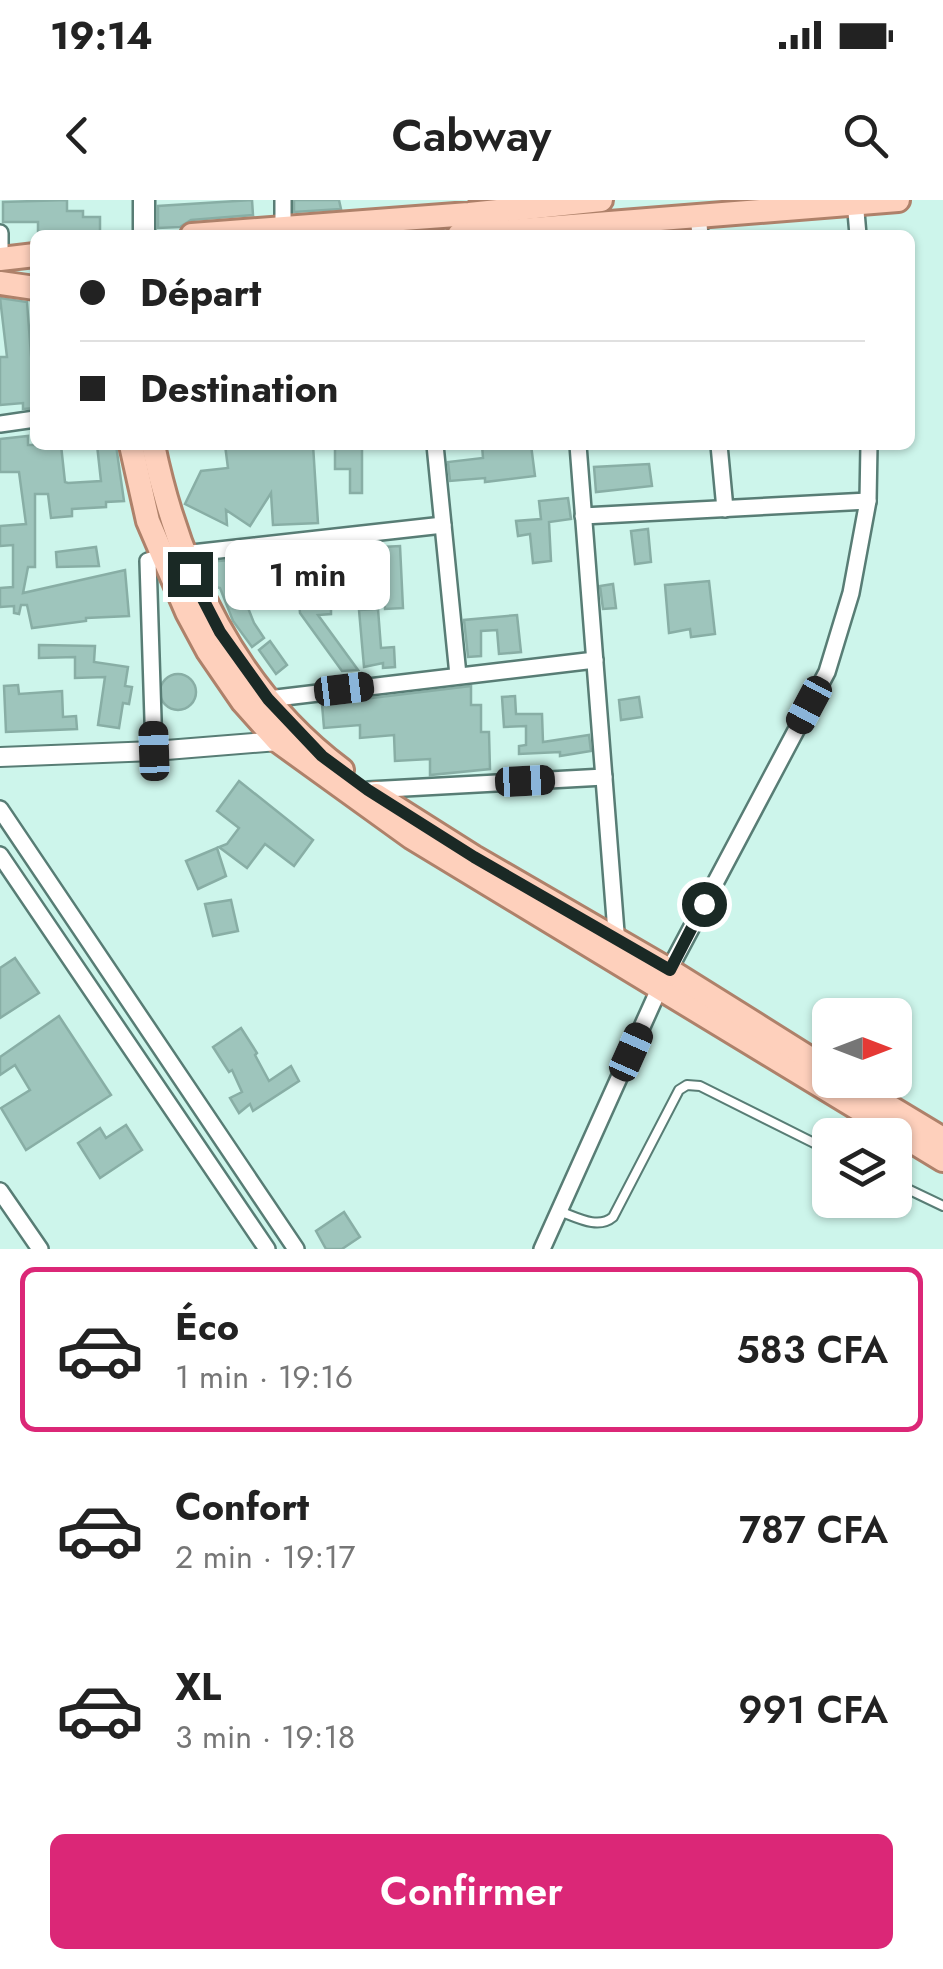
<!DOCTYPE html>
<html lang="fr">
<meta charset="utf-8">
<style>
:root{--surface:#fff;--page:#f2f2f2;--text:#222;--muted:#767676;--line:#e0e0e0;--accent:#db2777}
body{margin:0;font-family:Jost,sans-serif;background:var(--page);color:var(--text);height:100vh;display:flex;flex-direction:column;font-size:38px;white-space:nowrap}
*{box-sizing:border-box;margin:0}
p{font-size:32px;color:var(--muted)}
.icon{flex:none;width:55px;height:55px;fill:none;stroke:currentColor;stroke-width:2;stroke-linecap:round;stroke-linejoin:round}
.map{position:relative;height:1049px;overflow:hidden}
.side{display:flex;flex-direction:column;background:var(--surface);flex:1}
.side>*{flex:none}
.guide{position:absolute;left:30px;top:30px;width:885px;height:220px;border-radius:15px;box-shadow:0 2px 8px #0004;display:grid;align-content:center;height:220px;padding:0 50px;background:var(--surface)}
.needle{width:65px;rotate:90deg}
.fabs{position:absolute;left:812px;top:798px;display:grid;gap:20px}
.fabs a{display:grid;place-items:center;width:100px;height:100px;border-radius:15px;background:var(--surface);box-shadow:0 2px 8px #0004;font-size:50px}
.end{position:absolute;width:45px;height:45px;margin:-22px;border:12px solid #1a2925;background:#fff;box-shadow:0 0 0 5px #fff}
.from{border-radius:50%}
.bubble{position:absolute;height:70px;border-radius:15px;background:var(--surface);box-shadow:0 2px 8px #0004;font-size:32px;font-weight:600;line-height:70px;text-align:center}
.car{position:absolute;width:30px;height:60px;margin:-30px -15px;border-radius:12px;box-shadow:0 0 8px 2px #0007;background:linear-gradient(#222 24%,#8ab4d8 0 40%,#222 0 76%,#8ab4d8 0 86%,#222 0)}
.guide b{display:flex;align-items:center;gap:35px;height:95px;font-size:38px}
.guide b+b{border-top:2px solid var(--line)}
.guide i{width:25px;height:25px;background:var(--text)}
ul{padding:18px 0 0;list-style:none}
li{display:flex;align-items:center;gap:30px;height:165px;margin:0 20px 15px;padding:0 30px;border:5px solid transparent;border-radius:15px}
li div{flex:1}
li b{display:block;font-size:38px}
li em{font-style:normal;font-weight:600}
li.selected{border-color:var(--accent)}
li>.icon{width:90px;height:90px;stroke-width:1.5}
.cta{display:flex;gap:20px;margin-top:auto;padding:20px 50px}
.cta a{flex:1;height:115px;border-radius:15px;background:var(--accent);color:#fff;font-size:40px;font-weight:600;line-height:115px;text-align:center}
.status{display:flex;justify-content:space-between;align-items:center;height:70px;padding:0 50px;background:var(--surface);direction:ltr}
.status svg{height:28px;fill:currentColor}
header{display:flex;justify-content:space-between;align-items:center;height:130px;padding:0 50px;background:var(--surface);font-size:45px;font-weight:600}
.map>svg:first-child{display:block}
</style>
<div class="status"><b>19:14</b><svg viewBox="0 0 49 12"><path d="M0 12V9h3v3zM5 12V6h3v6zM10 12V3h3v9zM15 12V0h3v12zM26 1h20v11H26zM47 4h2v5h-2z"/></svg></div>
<header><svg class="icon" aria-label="back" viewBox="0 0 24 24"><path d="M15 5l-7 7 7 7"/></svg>Cabway<svg class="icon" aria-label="search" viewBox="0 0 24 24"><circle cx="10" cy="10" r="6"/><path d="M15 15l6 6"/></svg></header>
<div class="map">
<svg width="943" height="1049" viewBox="0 0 943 1049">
<rect width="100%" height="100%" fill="#cdf5eb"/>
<!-- building -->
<g fill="#9ec5bc" stroke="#88aea5" stroke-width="2.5">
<path d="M67 0V11H83V17H100V32L52 35V32H38V22H3V2Z"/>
<path d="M252 0 253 15 191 20 180 27 158 28V6Z"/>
<path d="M294 0H339L341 9 294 12Z"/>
<path d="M0 98 27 102 35 208 23 209V203L0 205V157H7Z"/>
<path d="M28 236V245H61L65 282 68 283 101 281 97 245H116L124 301 106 302V307L72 309V316L51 318 48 294H35V367H28L23 393 125 370 129 416 86 418V421L32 428 27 405H21L19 414 14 413V406L0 407V388L13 387V345L0 346V326L26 324 19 272H0V239Z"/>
<path d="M225 245H313L318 323 273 325 271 293 250 326 226 310 227 325 185 304 201 271 228 268Z"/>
<path d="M335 245H362V293H350V269H335Z"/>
<path d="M482 245H531L535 276 485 282V278L450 281 448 262 483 258Z"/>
<path d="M649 264 652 286 596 292 594 267Z"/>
<path d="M568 298 571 319 549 322 551 361 533 363 530 334 518 336 516 321 541 319 539 301Z"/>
<path d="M648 329 651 362 635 364 631 331Z"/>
<path d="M400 346 403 408 385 409 381 347Z"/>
<path d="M96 347 99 366 57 367 56 352Z"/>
<path d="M229 360 254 423 264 438 252 447 233 421 220 388 216 387 208 362Z"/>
<path d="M279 362H292L293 373 264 391 255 377Z"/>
<path d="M327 374 329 396 348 395V406L331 407V414L318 415 358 470 342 471 300 413 297 376Z"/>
<path d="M709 381 715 434 691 437 690 429 669 433 665 385Z"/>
<path d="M613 384 616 408 603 409 600 386Z"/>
<path d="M378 409 381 448 394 447 395 467 383 468V463L364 467 359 410Z"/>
<path d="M517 415 521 452 499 454 497 430 481 431V456L468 457 464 420Z"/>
<path d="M270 441 287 465 276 474 259 450Z"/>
<path d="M39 445 95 446 94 462 128 467 125 486 132 487 129 504 123 503 119 528 98 525 105 477 75 478V457L39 458Z"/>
<circle cx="178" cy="492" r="18"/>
<path d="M18 485 19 494 62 491 63 517 76 516 77 529 6 532 4 486Z"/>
<path d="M471 486V505H481V532H489L490 569 430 575V559L395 561 394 535 360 538V525L324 528 322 504Z"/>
<path d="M515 496 516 514H542L543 542 589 535 591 551 560 556V552L519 554V546L526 545V526L504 527 502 497Z"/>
<path d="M639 497 642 517 621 520 619 500Z"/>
<path d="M239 581 313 640 294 666 265 644 247 668 219 647 227 644 239 628 217 611Z"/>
<path d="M217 648 226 676 198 689 186 661Z"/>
<path d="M231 700 238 731 213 736 205 704Z"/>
<path d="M15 758 39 793 0 818V768Z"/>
<path d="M59 816 111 895 26 950 1 908 30 890 15 865 0 875V857Z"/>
<path d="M241 828 257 853 255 855 269 881 291 866 299 881 253 911 250 904 239 913 230 898 242 892 232 870 229 872 213 847Z"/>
<path d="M126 925 142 950 100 978 78 943 100 928 106 938Z"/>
<path d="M344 1012 360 1037 342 1049H326L316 1031Z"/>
</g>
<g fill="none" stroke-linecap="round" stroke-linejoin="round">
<defs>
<g id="service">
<path d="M895 983 943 1006"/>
<path d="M559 1011C576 1017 598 1030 613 1017L679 890 687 885 700 886 830 951"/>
</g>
<g id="minor">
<path d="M855 0 858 35"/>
<path d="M698 15 700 35"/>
<path d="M283 29V0"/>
<path d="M0 33V59"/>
<path d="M0 224 35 219"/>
<path d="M435 245 458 475"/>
<path d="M578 245 617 745"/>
<path d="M719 245 725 309"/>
<path d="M583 316 868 301"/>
<path d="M183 354 443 325"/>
<path d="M268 499 595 460"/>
<path d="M154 551 148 361 162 357"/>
<path d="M368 590 604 577"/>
<path d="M0 609 296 1049"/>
<path d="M0 655 267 1049"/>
<path d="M669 770 827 472 851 393 868 301 869 245"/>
<path d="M0 991 40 1049"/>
<path d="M542 1049 659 789"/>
</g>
<path id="tertiary" d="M0 557 154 551 278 541"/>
<path id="secondary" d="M144 0V35"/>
<g id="primary">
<path d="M192 35 469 14 601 0"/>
<path d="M459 35 898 0"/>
<path d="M0 59 35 55"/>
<path d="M0 83 35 88"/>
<path d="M131 245 148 321 187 412 208 451 243 502 278 541 411 637 943 960"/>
<path d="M153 245C179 370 237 492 342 570"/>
<path d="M376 595 474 657 669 770 830 871"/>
<path d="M845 880 943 939"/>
</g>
</defs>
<!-- service casing -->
<use href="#service" stroke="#587d75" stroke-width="12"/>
<!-- minor casing -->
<use href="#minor" stroke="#587d75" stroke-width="20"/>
<!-- tertiary casing -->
<use href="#tertiary" stroke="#587d75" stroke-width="22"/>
<!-- secondary casing -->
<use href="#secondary" stroke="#587d75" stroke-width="25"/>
<!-- primary casing -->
<use href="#primary" stroke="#ae816a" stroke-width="28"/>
<!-- service -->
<use href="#service" stroke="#fff" stroke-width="8"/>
<!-- minor -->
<use href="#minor" stroke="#fff" stroke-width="15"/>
<!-- tertiary -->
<use href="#tertiary" stroke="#fff" stroke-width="18"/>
<!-- secondary -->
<use href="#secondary" stroke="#fff" stroke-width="20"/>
<!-- primary -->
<use href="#primary" stroke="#fed0bc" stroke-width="22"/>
</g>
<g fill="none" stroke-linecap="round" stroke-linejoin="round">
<!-- route -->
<path stroke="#1a2925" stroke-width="12" d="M190 374 220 432 268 499 322 556 368 590 474 657 670 770 704 704"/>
</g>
</svg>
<div class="fabs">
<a><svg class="needle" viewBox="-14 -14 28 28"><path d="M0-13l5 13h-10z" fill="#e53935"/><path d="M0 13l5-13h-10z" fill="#767676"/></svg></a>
<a><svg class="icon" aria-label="layers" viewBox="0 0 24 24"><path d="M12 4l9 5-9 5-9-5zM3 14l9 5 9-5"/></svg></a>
</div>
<i class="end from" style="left:704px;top:704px"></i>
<i class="end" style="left:190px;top:374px"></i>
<div class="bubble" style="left:225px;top:340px;width:165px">1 min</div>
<i class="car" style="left:344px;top:489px;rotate:83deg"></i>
<i class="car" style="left:809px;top:505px;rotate:208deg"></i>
<i class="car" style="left:154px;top:551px;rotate:358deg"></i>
<i class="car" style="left:525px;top:581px;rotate:87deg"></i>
<i class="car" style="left:631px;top:852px;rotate:24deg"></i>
<div class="guide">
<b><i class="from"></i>Départ</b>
<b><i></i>Destination</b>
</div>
</div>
<section class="side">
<ul>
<li class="selected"><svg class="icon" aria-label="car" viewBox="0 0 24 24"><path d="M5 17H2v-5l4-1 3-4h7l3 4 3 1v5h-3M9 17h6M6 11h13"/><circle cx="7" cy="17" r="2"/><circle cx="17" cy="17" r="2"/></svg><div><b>Éco</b><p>1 min · 19:16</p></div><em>583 CFA</em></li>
<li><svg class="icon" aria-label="car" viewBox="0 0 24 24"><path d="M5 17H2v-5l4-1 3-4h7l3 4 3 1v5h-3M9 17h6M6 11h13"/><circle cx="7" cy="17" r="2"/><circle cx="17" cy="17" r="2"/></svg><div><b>Confort</b><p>2 min · 19:17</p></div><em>787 CFA</em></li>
<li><svg class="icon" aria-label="car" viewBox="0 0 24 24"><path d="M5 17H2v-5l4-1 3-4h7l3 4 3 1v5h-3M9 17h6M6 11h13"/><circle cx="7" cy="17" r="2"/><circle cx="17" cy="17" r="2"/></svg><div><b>XL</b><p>3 min · 19:18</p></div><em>991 CFA</em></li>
</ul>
<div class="cta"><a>Confirmer</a></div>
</section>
